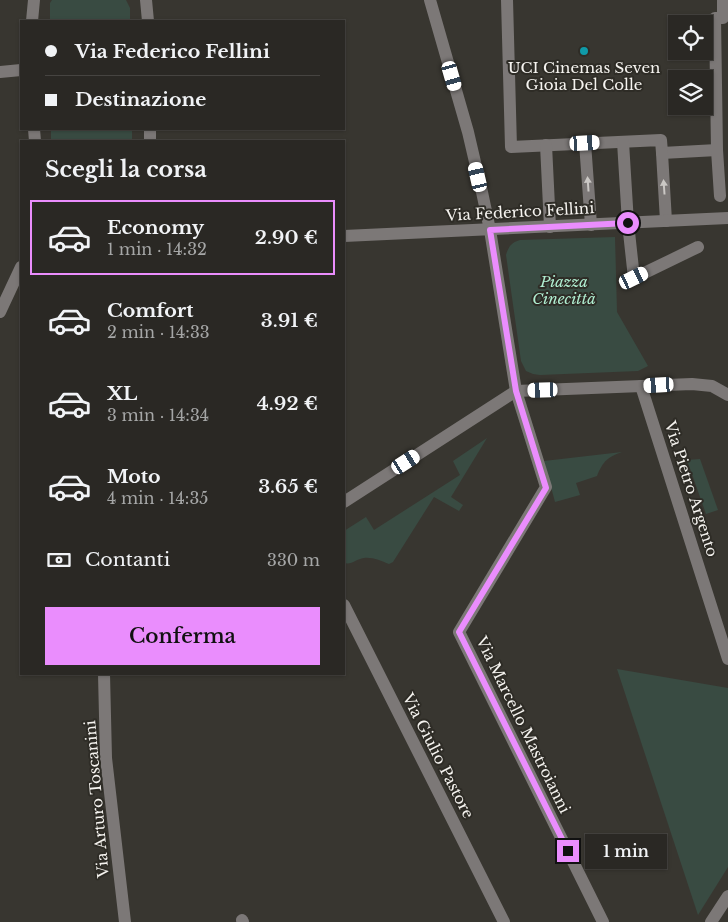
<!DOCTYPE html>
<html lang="it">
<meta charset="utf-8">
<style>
:root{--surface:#2a2824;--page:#363431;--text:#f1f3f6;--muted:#a5a6a6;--line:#464441;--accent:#ea8dfd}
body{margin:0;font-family:"Libre Baskerville",serif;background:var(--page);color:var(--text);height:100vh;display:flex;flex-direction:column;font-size:19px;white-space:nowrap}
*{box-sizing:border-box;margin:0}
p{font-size:16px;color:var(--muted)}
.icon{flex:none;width:28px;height:28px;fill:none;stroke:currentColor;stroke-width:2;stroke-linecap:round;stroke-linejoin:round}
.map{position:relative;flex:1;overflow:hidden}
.side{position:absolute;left:20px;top:140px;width:325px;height:535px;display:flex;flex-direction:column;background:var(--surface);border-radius:0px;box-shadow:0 1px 4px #0004,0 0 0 1px var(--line)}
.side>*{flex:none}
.guide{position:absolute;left:20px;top:20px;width:325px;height:110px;border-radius:0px;box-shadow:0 1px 4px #0004,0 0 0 1px var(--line);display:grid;align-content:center;height:110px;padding:0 25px;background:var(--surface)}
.buttons{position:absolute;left:668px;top:15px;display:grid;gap:10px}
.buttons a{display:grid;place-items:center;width:45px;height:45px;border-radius:0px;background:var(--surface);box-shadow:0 1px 4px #0004,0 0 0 1px var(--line);font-size:25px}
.end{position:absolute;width:22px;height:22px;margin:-11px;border:6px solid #ea8dfd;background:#111;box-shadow:0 0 0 2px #111}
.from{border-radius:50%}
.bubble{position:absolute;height:35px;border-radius:0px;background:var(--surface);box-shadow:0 1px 4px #0004,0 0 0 1px var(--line);font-size:16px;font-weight:600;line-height:35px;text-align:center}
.car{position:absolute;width:15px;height:30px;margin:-15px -8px;border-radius:6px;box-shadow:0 0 4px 1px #0007;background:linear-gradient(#fff 24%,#345 0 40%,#fff 0 76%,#345 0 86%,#fff 0)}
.guide b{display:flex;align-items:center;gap:18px;height:48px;font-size:19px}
.guide b+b{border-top:1px solid var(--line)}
.guide i{width:12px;height:12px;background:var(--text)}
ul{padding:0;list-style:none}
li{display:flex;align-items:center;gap:15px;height:75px;margin:0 10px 8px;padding:0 15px;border:2px solid transparent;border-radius:0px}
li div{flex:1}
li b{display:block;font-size:19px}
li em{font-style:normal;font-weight:600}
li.selected{border-color:var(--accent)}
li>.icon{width:45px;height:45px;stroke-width:1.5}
h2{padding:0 25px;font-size:22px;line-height:60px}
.pay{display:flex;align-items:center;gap:12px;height:55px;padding:0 25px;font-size:19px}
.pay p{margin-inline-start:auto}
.button{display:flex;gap:10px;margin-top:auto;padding:10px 25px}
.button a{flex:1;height:58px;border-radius:0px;background:var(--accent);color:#111;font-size:20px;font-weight:600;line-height:58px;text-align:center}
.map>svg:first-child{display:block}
</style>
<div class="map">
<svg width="728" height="922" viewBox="0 0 728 922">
<rect width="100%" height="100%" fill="#383630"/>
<!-- green -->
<g fill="#394b42">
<path d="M52 0H126L130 8V21H50V3Z"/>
<rect x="51" y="129" width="81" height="12"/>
<path d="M615 237 617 312 648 366 638 371 540 375 533 374 526 371 521 361 506 255C508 247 512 242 520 240Z"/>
<path d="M487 438 451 497 463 505 459 511 434 497 393 562 389 564C381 561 373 557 364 558 356 559 352 565 344 563V531L366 517 374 530 460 475 453 461Z"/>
<path d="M622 452C608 457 603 461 597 476L576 483 580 495 555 502 544 461Z"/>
<path d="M700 459 718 510 706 514 687 460Z"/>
<path d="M617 669 728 688V867L698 915Z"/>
</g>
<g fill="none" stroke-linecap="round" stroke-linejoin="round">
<!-- minor -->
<g stroke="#7c7877" stroke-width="12">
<path d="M146 0 148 21"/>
<path d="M430 0 468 132 482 192 490 230 516 391 546 487 459 632 603 922"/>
<path d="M507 0 511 147 661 140 662 153 717 150"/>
<path d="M32 21 34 0"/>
<path d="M0 72 21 70"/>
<path d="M34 129 35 141"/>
<path d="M150 129V141"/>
<path d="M623 142 628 223 634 278 698 247"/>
<path d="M585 143 591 225"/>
<path d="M546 145 550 227"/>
<path d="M662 153 666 221"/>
<path d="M720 196 717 150 715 18H723V0"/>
<path d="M344 236 728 218"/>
<path d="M0 312 21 267"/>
<path d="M641 386 728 659"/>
<path d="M344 502 516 391 692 384 712 386 728 395"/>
<path d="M344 605 504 922"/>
<path d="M104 674 106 758 125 922"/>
<path d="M242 920 243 922"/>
<path d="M711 922 728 896"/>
</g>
</g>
<!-- one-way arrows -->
<defs><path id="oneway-solid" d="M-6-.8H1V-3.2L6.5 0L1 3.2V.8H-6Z" transform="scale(1.25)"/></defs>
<g fill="#cbc8c5">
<use href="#oneway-solid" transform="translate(588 184) rotate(-94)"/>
<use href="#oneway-solid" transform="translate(664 187) rotate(-94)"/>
</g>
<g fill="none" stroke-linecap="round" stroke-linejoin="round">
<!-- route -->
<path stroke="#ea8dfd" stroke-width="6" d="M568 851 459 632 546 488 516 391 490 230 628 223"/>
</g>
<!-- markers -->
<circle fill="#0f9aa8" stroke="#2e2c26" stroke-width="2" cx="584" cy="51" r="5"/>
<g text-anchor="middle" stroke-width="4" stroke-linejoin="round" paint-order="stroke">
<!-- poi labels -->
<g font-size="15" fill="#f5f3ef" stroke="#2e2c26">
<text x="584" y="73">UCI Cinemas Seven<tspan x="584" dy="17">Gioia Del Colle</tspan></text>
</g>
<!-- street labels -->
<g font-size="15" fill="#f5f3ef" stroke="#2e2c26">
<text transform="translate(520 212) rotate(-3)" y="5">Via Federico Fellini</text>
<text transform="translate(691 489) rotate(72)" y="5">Via Pietro Argento</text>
<text transform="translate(523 725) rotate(64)" y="5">Via Marcello Mastroianni</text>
<text transform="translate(438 756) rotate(63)" y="5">Via Giulio Pastore</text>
<text transform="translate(97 799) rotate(-95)" y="5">Via Arturo Toscanini</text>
</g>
<!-- park labels -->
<g font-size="15" font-style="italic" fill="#b0eed1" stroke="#2e2c26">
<text x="564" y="287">Piazza<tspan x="564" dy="17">Cinecittà</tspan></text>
</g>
</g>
</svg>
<div class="buttons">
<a><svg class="icon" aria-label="locate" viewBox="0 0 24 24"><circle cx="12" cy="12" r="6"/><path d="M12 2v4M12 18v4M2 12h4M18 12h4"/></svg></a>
<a><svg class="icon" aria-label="layers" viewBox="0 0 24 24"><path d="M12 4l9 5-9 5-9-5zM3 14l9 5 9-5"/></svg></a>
</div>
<i class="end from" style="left:628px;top:223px"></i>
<i class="end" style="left:568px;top:851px"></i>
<div class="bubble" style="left:585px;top:834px;width:82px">1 min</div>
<i class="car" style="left:452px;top:76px;rotate:164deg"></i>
<i class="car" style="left:585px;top:143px;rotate:87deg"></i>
<i class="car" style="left:478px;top:177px;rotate:347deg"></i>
<i class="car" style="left:634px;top:278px;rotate:64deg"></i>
<i class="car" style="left:659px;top:385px;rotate:267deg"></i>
<i class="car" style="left:543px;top:390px;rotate:268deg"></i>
<i class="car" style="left:406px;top:462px;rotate:57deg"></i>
<div class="guide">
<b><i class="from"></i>Via Federico Fellini</b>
<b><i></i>Destinazione</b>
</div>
<section class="side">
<h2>Scegli la corsa</h2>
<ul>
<li class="selected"><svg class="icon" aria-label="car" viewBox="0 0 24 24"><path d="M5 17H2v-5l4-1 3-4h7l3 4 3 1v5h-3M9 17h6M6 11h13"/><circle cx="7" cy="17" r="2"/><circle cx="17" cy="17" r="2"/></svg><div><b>Economy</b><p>1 min · 14:32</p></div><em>2.90 €</em></li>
<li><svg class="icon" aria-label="car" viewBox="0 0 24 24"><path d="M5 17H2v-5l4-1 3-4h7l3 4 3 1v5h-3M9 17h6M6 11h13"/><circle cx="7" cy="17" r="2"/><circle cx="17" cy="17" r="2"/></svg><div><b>Comfort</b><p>2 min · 14:33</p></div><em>3.91 €</em></li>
<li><svg class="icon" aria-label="car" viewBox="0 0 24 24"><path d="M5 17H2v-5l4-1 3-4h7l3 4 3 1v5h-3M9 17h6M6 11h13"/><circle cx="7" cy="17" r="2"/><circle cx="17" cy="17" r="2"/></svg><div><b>XL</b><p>3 min · 14:34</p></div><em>4.92 €</em></li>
<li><svg class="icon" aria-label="car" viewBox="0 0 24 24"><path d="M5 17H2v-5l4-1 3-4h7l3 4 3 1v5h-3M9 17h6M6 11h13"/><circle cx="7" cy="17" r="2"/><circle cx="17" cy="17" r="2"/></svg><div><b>Moto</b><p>4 min · 14:35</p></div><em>3.65 €</em></li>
</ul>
<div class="pay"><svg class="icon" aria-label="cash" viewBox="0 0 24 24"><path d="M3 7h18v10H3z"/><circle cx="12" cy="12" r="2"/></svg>Contanti<p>330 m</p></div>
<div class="button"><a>Conferma</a></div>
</section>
</div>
